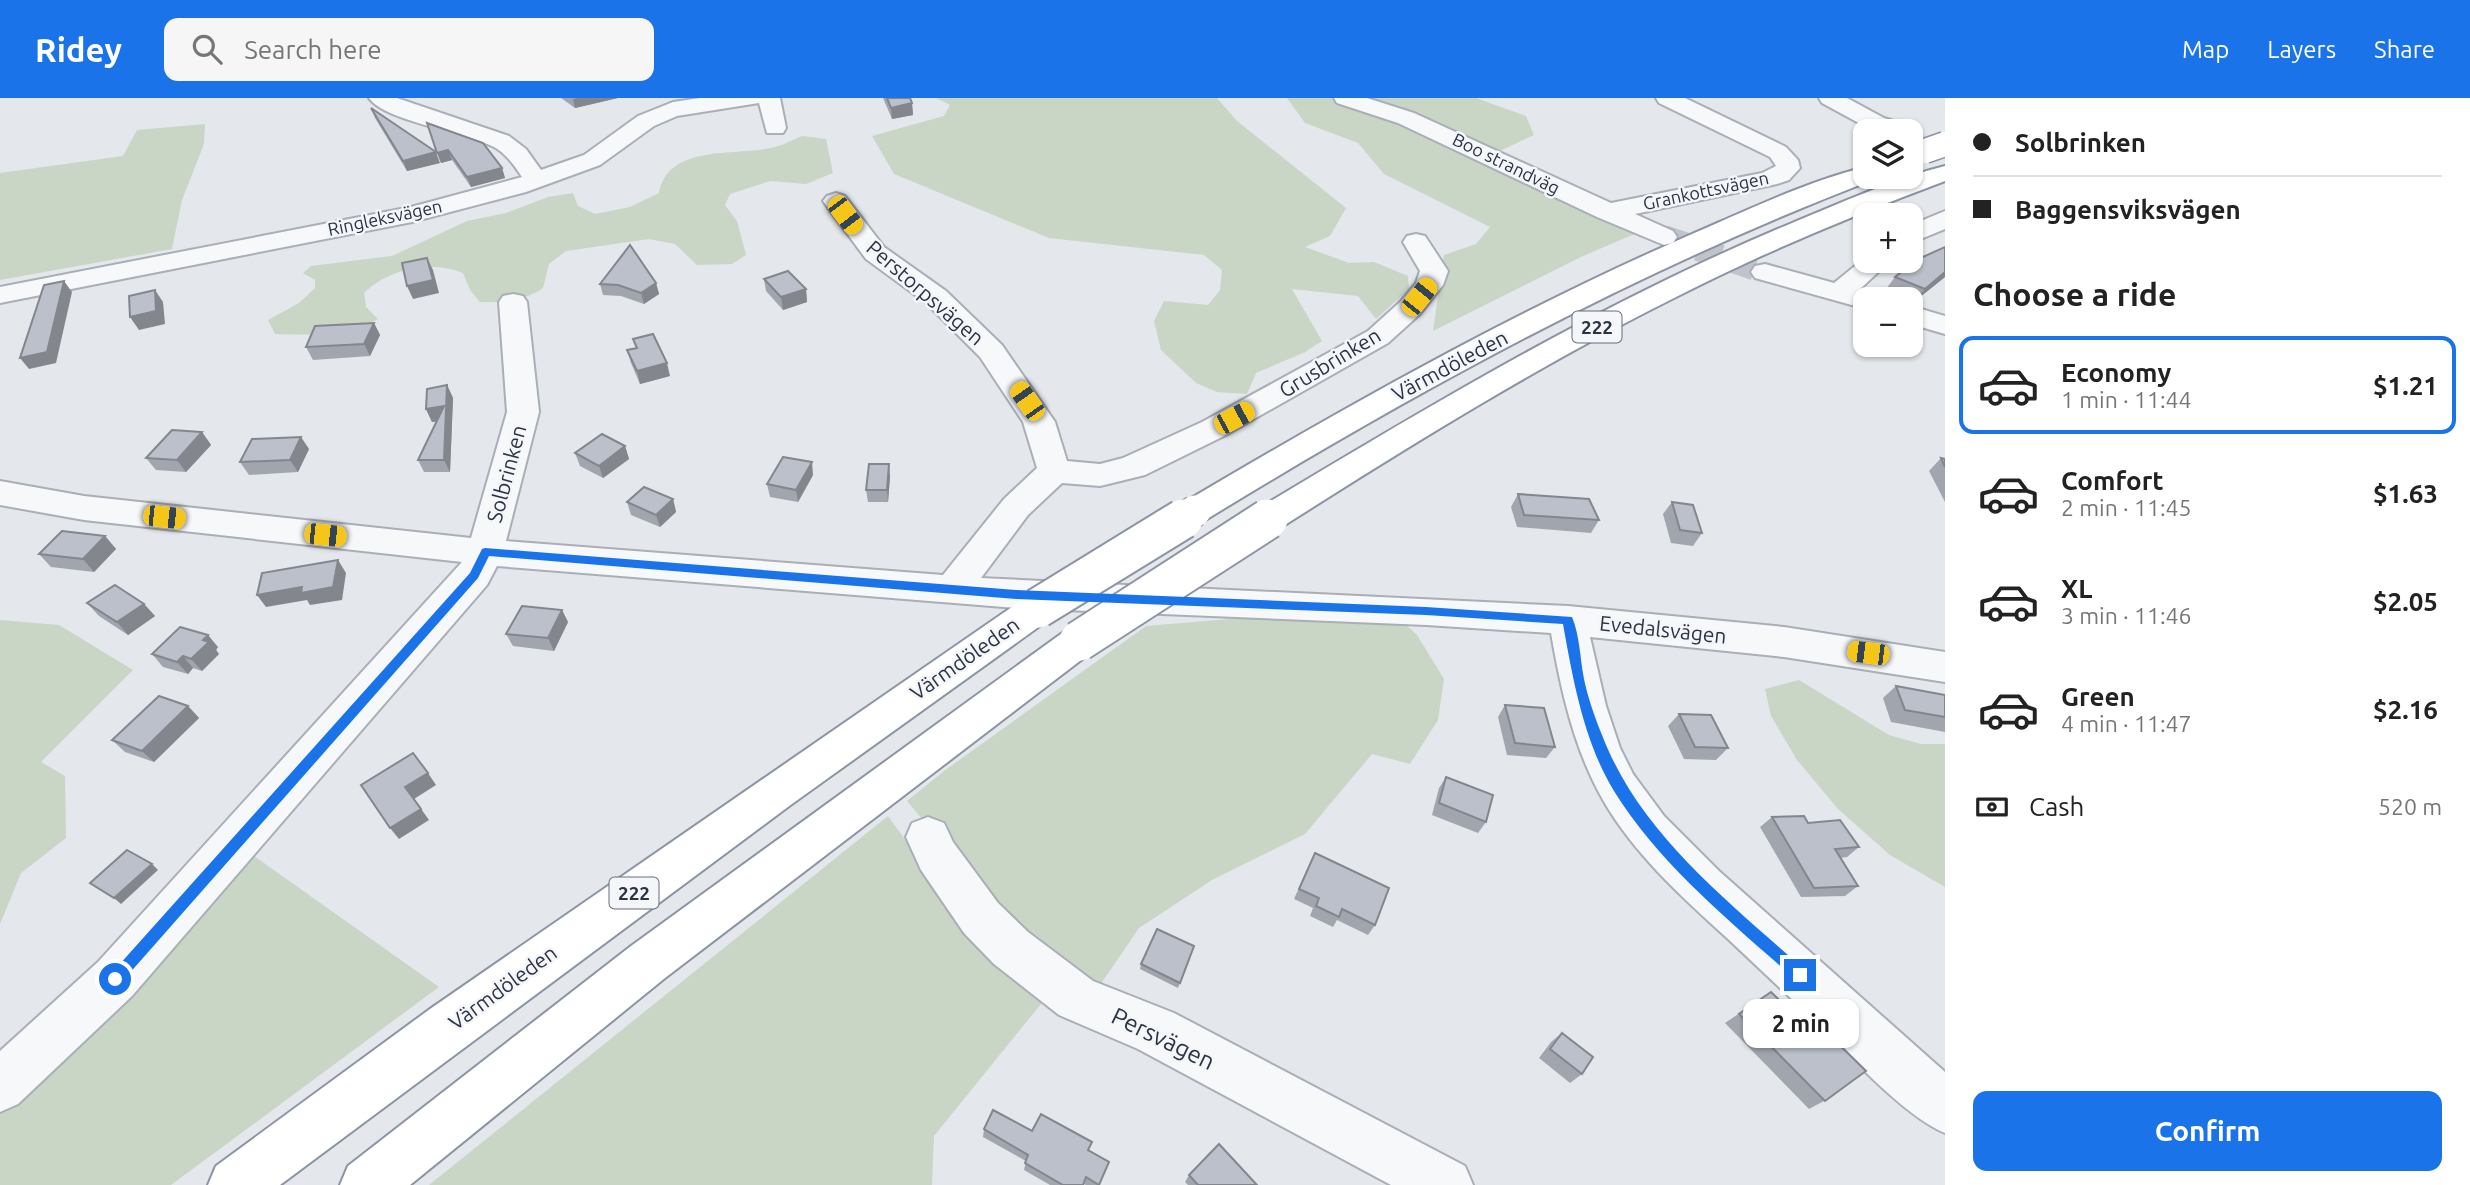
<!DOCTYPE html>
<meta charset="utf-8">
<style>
:root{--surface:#fff;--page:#f6f6f6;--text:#222;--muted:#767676;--line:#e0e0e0;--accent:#1a73e8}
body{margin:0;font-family:Ubuntu,sans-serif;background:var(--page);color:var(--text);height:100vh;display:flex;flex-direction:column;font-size:26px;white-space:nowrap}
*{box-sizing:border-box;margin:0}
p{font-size:23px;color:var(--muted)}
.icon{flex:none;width:38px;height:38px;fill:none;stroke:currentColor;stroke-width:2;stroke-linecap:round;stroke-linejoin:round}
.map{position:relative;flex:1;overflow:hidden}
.details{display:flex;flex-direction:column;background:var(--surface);width:525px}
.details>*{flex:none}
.guide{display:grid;align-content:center;height:154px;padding:0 28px;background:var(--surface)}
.buttons{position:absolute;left:1853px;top:21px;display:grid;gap:14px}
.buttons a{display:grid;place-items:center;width:70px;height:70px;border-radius:14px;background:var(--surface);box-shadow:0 2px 5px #0004;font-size:35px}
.end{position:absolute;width:32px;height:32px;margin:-16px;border:9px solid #1a73e8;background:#fff;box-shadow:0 0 0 4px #fff}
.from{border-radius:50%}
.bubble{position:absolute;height:49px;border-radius:14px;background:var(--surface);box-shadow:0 2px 5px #0004;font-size:23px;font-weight:600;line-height:49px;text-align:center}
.car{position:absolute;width:21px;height:42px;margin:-21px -10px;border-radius:9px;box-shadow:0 0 5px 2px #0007;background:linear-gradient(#f5c518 24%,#345 0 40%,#f5c518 0 76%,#345 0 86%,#f5c518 0)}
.guide b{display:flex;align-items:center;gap:24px;height:66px;font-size:26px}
.guide b+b{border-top:2px solid var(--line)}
.guide i{width:18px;height:18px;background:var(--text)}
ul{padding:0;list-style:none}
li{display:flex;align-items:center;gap:21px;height:98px;margin:0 14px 10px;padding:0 14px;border:4px solid transparent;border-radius:14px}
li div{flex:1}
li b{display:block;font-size:26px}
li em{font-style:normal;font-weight:600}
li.on{border-color:var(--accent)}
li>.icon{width:63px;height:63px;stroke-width:1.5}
h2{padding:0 28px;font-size:32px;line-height:84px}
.pay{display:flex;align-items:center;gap:18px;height:77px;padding:0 28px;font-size:26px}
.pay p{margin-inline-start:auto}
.primary-button{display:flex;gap:14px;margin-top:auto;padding:14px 28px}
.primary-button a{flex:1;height:80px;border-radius:14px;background:var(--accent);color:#fff;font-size:28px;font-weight:600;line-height:80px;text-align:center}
header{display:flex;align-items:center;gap:42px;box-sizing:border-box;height:98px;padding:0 35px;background:var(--accent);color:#fff}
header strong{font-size:33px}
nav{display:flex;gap:38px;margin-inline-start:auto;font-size:24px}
.search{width:490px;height:63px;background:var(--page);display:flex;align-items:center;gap:18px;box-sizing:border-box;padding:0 24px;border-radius:14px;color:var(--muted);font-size:26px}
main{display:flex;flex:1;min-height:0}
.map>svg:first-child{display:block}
</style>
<header>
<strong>Ridey</strong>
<div class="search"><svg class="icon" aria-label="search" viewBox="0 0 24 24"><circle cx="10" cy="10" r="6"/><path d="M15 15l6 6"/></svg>Search here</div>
<nav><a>Map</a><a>Layers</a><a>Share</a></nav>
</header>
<main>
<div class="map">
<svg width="1945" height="1087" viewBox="0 0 1945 1087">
<rect width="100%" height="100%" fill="#e4e7ec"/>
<!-- green -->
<g fill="#c9d6c5">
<path d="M936 0H1217L1237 23 1346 110 1330 138 1305 149 1349 165 1374 164 1408 178 1409 191 1376 221 1358 198 1292 191 1322 243 1305 254 1256 275 1247 296 1217 294 1196 285 1161 252 1154 223 1164 203 1208 207 1220 192 1222 172 1204 157 1049 140 894 76 872 38 944 18 950 7Z"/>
<path d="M1287 0H1338L1405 23 1637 135 1583 158 1433 233 1444 157 1476 146 1490 129 1384 76 1358 45 1305 25Z"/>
<path d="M1353 0H1476L1526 18 1534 37 1493 56Z"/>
<path d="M205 26 204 46 182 102 172 151 0 182V75L123 58 137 32Z"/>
<path d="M802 38 826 41 833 75 806 86 770 83 730 96 725 107 737 123 746 157 732 166 697 167 675 146 649 141 566 153 549 166 543 190C524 203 503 205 480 204L470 192 463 175C431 162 388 171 364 195L366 209 378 221C345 239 311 237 275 236L268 222 299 205 315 190V182L303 175 311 168 392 158 467 123 506 115 548 99 573 95 578 108 595 116 630 109 659 95C668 46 736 58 771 50 782 48 792 42 802 38Z"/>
<path d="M1253 519 1403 524 1417 537 1444 581 1438 622 1410 666 1372 656 1305 736 1212 782 1139 830 1096 893 1021 837 907 703 944 673 1146 528Z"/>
<path d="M0 522 59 527 133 572 41 664 65 678 66 740 21 775 0 826Z"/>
<path d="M1799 582 1889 637 1921 646H1945V789L1890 757 1838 711 1797 662 1771 618 1765 591Z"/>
<path d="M888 718 956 812 1045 901 934 1038 932 1087H429Z"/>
<path d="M244 751 439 889 171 1087H0V1009Z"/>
</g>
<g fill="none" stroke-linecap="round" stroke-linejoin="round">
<!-- minor-tunnel -->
<path stroke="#bfc3cb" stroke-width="24" stroke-dasharray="24 12" stroke-linecap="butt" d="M1664 139 1765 174"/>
<defs>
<g id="minor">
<path d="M369 0H397L509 38 526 51 541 72 584 57 638 18 673 4 700 0H780L786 30 783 35H767L759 5 677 18 654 28 600 67 526 94 412 124 0 205V189L411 109 522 79C514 67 505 54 492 48 464 34 385 23 369 0Z"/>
<path d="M1334 0H1367L1414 15 1611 105 1762 75 1776 68 1770 59 1659 5 1656 0H1685L1786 49 1798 62 1800 70 1789 82 1777 86 1635 116 1673 133 1677 139 1673 145 1664 147 1597 119 1398 25 1337 5Z"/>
<path d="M1819 0H1847L1884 20 1910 28 1914 33 1911 37V33H1879L1868 30 1822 5Z"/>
<path d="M836 95 845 98 884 149 946 193 1002 247 1055 324 1067 363 1100 366 1123 360 1202 324 1368 233 1400 204 1416 185 1420 173 1403 144 1407 138 1416 136 1425 138 1448 173 1443 187 1420 216 1388 245 1224 338 1145 377 1100 388 1062 385 1028 417 981 480 1568 508 1784 529 1945 554V584L1784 559 1590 539 1606 608 1620 650 1633 676 1664 718 1719 773 1945 974V1035C1904 1018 1846 954 1813 921 1784 894 1756 867 1727 840 1682 799 1634 756 1603 702 1574 651 1561 593 1551 535L1426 527 1016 510 497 468 487 487 132 898 18 1006 0 1014V953L98 864 462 464 84 422 0 407V383L84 398 471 440 507 314 499 204 503 198 513 196 523 198 527 204 539 314 506 443 943 477 1004 401 1037 370 1023 324 980 259 926 205 866 161 823 103 827 98Z"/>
<path d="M1945 113V131L1911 145V127Z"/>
<path d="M1866 159V163H1890L1859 192 1876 197 1879 201H1866V211L1755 180 1751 174 1755 168 1765 166 1834 185Z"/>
<path d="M1911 208 1945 218V236L1911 226Z"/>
<path d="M928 719 944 725 953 744 998 805 1028 834 1093 883 1174 915 1465 1068 1473 1087H1391L1138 951 1059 917 994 866 964 835 921 772 906 739 912 725Z"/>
</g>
<g id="highway">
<path d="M1945 68V83C1859 115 1774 150 1692 191 1549 261 1414 345 1280 430L1268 433 1256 430 1251 421 1256 412C1429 308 1604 203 1792 125 1841 105 1893 81 1945 68Z"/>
<path d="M1866 69V79H1876L1875 81C1640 171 1421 290 1207 421L1195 425 1183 421 1178 413 1183 405C1345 309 1510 216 1683 140 1739 116 1807 83 1866 69Z"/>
<path d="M1038 496 1051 500 1057 510 1051 520 792 706 280 1087H208L216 1068 430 911 1025 500Z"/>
<path d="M1079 528 1093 533 1098 543 1093 553 665 880 410 1087H340L348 1068 631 848 1065 533Z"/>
</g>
</defs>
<!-- minor casing -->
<use href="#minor" stroke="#a9aeb7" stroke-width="4"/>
<!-- highway casing -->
<use href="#highway" stroke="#8b94a3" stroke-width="4"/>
<!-- minor -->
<use href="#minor" fill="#f7f8fa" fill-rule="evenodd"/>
<!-- highway -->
<use href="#highway" fill="#fff" fill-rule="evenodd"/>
<defs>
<path id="highway-bridge-far2" d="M1925 53 1945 46"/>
<path id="highway-bridge-far1" d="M1180 422 1195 413"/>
<g id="highway-bridge">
<path d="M1038 510 1183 421"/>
<path d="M1079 543 1268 421"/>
</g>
</defs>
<!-- highway-bridge-far2 casing -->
<use href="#highway-bridge-far2" stroke="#8b94a3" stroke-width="27" stroke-linecap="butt"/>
<!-- highway-bridge-far1 casing -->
<use href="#highway-bridge-far1" stroke="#8b94a3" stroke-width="33" stroke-linecap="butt"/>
<!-- highway-bridge casing -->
<use href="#highway-bridge" stroke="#8b94a3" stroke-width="43" stroke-linecap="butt"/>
<!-- highway-bridge-far2 -->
<use href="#highway-bridge-far2" stroke="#fff" stroke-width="24"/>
<!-- highway-bridge-far1 -->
<use href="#highway-bridge-far1" stroke="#fff" stroke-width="31"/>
<!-- highway-bridge -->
<use href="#highway-bridge" stroke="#fff" stroke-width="39"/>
</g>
<!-- wall -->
<g fill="#a1a5ae">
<path d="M561 0H618L575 10Z"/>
<path d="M883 0H910L912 5 913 17 892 21Z"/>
<path d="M371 10 440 65 407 73 375 20Z"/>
<path d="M427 25 502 70 505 80 471 89 452 62 441 65Z"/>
<path d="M1945 149V179L1915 203 1886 191 1895 179Z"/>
<path d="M764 181 806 191 807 204 783 212 766 193Z"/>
<path d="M656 185 659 196 644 206 621 198 603 197 600 186Z"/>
<path d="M374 225 380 237 370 258 313 262 306 249Z"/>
<path d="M633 241 670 278 640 286 631 265 627 252 636 250Z"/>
<path d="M447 287 453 300 450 374H424L418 362 437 323 432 324 426 311Z"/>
<path d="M202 334 211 347 186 374 156 372 146 360Z"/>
<path d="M625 348 629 361 603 380 580 368 575 355Z"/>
<path d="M309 351 298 374 249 377 240 364Z"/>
<path d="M1941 360 1945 361V404L1929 373Z"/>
<path d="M813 377 798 404 770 399 767 386Z"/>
<path d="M890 379 888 404H868L866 392Z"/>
<path d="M1518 396 1599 422 1591 435 1517 429 1511 409Z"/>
<path d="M673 401 676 414 660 429 631 417 627 404Z"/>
<path d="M1672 404 1702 435 1693 448 1671 445 1663 416Z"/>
<path d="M105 438 116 451 94 474 51 469 39 456Z"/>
<path d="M87 505 144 506 155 518 128 537 99 518Z"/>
<path d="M562 512 568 524 554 553 513 548 506 536Z"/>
<path d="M218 549 216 552 219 556 202 573 193 570 188 576 163 569 152 556Z"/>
<path d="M1896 588 1945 597V634L1891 624 1883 600Z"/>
<path d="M1505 607 1555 649 1546 660 1507 657 1498 619Z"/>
<path d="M188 608 199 620 154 664 125 654 112 642Z"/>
<path d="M1679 616 1728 650 1716 662 1684 661 1668 628Z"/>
<path d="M1446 679 1486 724 1478 735 1432 717 1439 690Z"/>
<path d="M1772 719 1808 725 1859 749 1847 759 1840 760 1858 788 1845 798 1801 799 1760 729Z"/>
<path d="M1315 755 1375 827 1368 837 1337 822 1333 829 1310 818 1313 810 1294 801Z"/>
<path d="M1194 848 1178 890 1140 871 1141 866Z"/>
<path d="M1771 894 1804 927 1813 921 1824 1003 1809 1011 1725 925Z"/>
<path d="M1562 935 1582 976 1570 985 1539 960 1551 944Z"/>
<path d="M984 1031 1032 1033 1089 1053 1100 1087H1086L1084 1086V1087H1050L1024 1072 1026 1063 983 1039Z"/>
<path d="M1189 1077 1257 1087H1188L1185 1084Z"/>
</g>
<!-- shaded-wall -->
<g fill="#83868d">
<path d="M578 0H618L575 10 573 1Z"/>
<path d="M912 5 913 17 892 21 891 10Z"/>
<path d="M448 52 452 62 441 65 437 55Z"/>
<path d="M436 54 440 65 407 73 403 63Z"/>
<path d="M502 70 505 80 471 89 467 79Z"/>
<path d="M427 160 433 172 439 195 413 201 407 188Z"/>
<path d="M1945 174V179L1915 203 1925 191Z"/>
<path d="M64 183 72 194 56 265 29 271 20 260Z"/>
<path d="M656 185 659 196 644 206 641 195Z"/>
<path d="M806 191 807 204 783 212 781 199Z"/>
<path d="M155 192 163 204 165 226 139 232 130 219Z"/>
<path d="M374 225 380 237 370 258 364 246Z"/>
<path d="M667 265 670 278 640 286 637 273Z"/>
<path d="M447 287 453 300 450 374 444 362 446 322 432 324 426 311Z"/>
<path d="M202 334 211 347 186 374 177 362Z"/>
<path d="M301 339 309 351 298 374 290 362Z"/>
<path d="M625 348 629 361 603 380 599 368Z"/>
<path d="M812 364 813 377 798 404 796 392Z"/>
<path d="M889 366 890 379 888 404 887 392Z"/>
<path d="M673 401 676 414 660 429 656 417Z"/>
<path d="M105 438 116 451 94 474 83 461Z"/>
<path d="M338 462 346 475 342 502 310 507 307 502 266 509 257 497Z"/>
<path d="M144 506 155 518 128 537 117 524Z"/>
<path d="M562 512 568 524 554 553 548 540Z"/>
<path d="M208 537 218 549 216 552 219 556 202 573 191 561 203 542Z"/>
<path d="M183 558 193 570 188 576 177 564Z"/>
<path d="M188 608 199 620 154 664 142 653Z"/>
<path d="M428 675 436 687 414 701 429 722 399 741 390 730 405 689Z"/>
<path d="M152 766 158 772 121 806 114 800Z"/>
</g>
<!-- building -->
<g fill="#bbc0ca" stroke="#83868d" stroke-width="2">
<path d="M887 0H910L912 5 891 10Z"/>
<path d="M371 10 436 54 403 63Z"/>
<path d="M427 25 483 45 502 70 467 79 448 52 437 55Z"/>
<path d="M630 147 656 185 641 195 618 187 600 186Z"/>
<path d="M1945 149V174L1925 191 1895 179 1916 162Z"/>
<path d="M427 160 433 182 407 188 402 165Z"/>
<path d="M788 173 806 191 781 199 764 181Z"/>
<path d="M64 183 47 254 20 260 44 187Z"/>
<path d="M155 192 156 213 130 219 129 198Z"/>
<path d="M374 225 364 246 306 249 315 228Z"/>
<path d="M653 236 667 265 637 273 627 252 637 250 633 241Z"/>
<path d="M447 287 444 362H418L444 308 426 311 427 291Z"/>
<path d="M172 332 202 334 177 362 146 360Z"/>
<path d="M602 336 625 348 599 368 575 355Z"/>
<path d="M301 339 290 362 240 364 252 341Z"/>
<path d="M783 359 812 364 796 392 767 386Z"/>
<path d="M1941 360 1945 361V369Z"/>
<path d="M869 366H889L887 392H866Z"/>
<path d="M644 389 673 401 656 417 627 404Z"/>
<path d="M1518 396 1589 401 1599 422 1524 417Z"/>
<path d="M1672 404 1693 407 1702 435 1680 432Z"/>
<path d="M62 433 105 438 83 461 39 456Z"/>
<path d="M338 462 333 489 301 495 302 489 257 497 262 475Z"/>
<path d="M115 487 144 506 117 524 87 505Z"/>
<path d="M522 508 562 512 548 540 506 536Z"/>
<path d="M180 529 208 537 203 542 209 544 191 561 183 558 177 564 152 556Z"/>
<path d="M1896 588 1945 597V619L1905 612Z"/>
<path d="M159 598 188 608 142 653 112 642Z"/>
<path d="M1505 607 1544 610 1555 649 1515 645Z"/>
<path d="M1679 616 1711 617 1728 650 1695 649Z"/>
<path d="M413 655 428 675 405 689 421 711 390 730 361 687Z"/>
<path d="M1446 679 1493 697 1486 724 1439 705Z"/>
<path d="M1804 718 1808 725 1840 722 1859 749 1835 751 1858 788 1814 790 1772 719Z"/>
<path d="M127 752 152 766 114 800 90 785Z"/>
<path d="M1315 755 1389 790 1375 827 1342 811 1339 819 1316 808 1319 800 1299 791Z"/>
<path d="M1157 831 1194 848 1180 885 1141 866Z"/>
<path d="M1771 894 1805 927 1813 921 1866 973 1825 1003 1739 916Z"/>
<path d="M1562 935 1593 959 1582 976 1550 951Z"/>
<path d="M993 1012 1032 1033 1041 1016 1092 1044 1088 1052 1109 1064 1099 1087 1086 1079 1083 1087H1063L1025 1065 1028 1057 984 1031Z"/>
<path d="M1219 1046 1257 1087H1198L1189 1077Z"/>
</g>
<!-- route -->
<path fill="#1a73e8" d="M485 450 1016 492 1426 509 1572 519C1580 538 1580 561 1584 581 1588 600 1595 620 1602 637 1640 736 1728 803 1805 872L1807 877 1800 884 1795 881C1731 824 1660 767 1614 693 1584 644 1573 582 1563 526L1426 517 1016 501 489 458 478 480 120 886H110L108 881 110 877 470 475 482 451Z"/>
<g text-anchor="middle" stroke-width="5" stroke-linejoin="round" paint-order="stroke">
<!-- far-street labels -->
<g font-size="18" fill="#2b3445" stroke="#f4f6f9">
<text transform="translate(1506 66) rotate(26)" y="6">Boo strandväg</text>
<text transform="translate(1706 93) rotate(-12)" y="6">Grankottsvägen</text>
<text transform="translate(385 120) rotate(-12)" y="6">Ringleksvägen</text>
</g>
<!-- shield labels -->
<g fill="#f4f6f9" stroke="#676e7b" stroke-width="2">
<rect x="1572.5" y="213.5" width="49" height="31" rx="5"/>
<rect x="609.5" y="779.5" width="49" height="31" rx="5"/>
</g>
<g font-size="19" font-weight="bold" fill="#2b3445">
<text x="1597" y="236">222</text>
<text x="634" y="802">222</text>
</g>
<!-- street labels -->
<g font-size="21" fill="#2b3445" stroke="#f4f6f9">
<text transform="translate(925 195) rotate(41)" y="7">Perstorpsvägen</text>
<text transform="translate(1330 265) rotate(-31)" y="7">Grusbrinken</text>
<text transform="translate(1450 268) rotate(-28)" y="7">Värmdöleden</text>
<text transform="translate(507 376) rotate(-75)" y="7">Solbrinken</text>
<text transform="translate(1663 532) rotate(6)" y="7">Evedalsvägen</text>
<text transform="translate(965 561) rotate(-35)" y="7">Värmdöleden</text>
<text transform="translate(503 890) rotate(-36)" y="7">Värmdöleden</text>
</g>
<!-- near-street labels -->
<g font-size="24" fill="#2b3445" stroke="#f4f6f9">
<text transform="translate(1163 941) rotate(26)" y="8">Persvägen</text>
</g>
</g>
</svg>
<div class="buttons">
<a><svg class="icon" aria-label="layers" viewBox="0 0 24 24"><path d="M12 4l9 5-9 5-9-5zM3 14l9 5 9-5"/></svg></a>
<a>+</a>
<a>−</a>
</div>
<i class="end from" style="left:115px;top:881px"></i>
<i class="end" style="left:1800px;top:877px"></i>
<div class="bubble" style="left:1743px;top:901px;width:116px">2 min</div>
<i class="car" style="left:845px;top:117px;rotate:143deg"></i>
<i class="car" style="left:1419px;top:199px;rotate:39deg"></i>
<i class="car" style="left:1027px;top:303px;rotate:325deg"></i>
<i class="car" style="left:1234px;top:320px;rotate:62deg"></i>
<i class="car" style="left:164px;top:419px;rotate:96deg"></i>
<i class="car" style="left:325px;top:437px;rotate:96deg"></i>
<i class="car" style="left:1868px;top:555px;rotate:277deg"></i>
</div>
<section class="details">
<div class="guide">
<b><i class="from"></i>Solbrinken</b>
<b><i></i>Baggensviksvägen</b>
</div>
<h2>Choose a ride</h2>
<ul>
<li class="on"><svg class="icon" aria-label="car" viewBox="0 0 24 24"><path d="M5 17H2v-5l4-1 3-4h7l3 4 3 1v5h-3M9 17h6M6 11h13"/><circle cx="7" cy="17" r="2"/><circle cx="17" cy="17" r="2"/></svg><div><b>Economy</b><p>1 min · 11:44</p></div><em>$1.21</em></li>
<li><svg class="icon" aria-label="car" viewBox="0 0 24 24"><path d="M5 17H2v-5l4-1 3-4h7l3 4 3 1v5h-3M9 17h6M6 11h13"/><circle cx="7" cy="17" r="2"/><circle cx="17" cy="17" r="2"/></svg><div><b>Comfort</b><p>2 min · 11:45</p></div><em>$1.63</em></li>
<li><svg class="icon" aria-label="car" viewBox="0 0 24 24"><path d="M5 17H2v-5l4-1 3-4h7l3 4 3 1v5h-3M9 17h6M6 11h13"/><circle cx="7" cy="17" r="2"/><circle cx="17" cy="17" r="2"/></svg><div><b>XL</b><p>3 min · 11:46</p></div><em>$2.05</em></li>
<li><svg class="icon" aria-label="car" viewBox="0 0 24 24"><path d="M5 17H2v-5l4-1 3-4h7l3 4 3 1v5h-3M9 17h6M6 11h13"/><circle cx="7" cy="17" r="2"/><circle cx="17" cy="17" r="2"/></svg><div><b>Green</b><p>4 min · 11:47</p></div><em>$2.16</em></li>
</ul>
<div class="pay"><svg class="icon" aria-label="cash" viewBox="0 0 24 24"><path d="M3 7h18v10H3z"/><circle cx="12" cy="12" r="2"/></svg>Cash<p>520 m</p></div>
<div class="primary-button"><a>Confirm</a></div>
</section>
</main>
